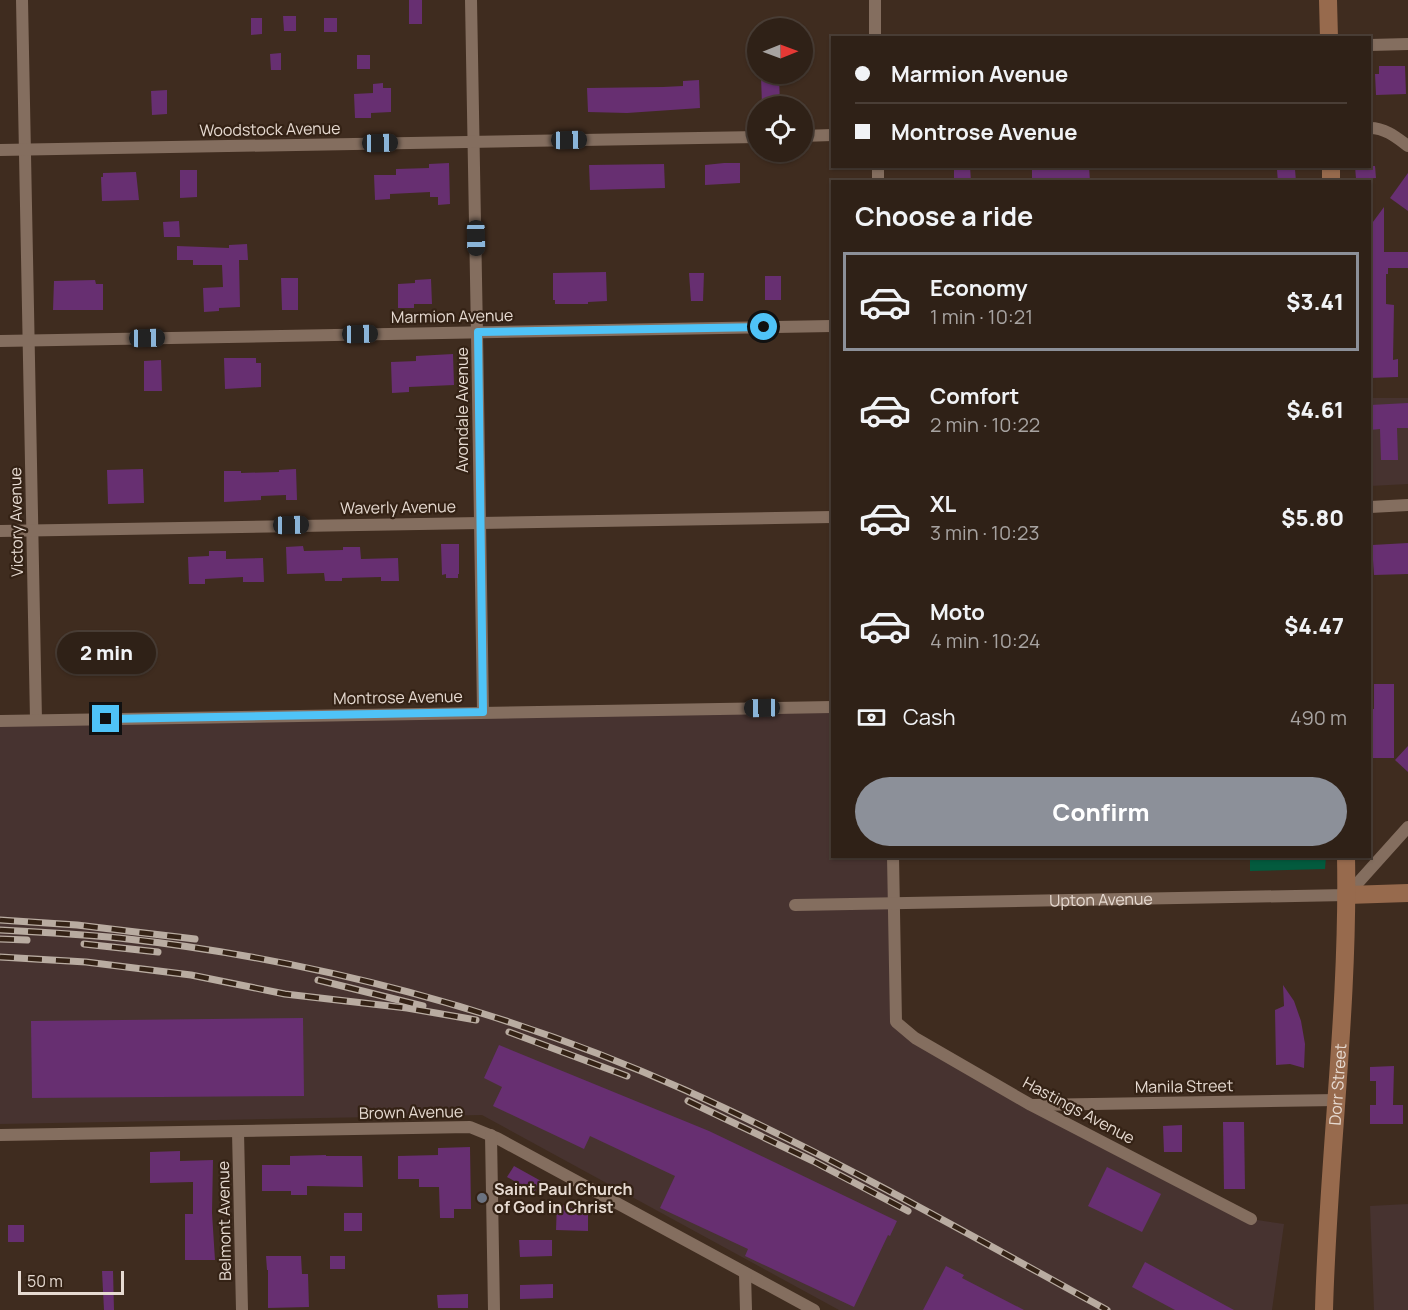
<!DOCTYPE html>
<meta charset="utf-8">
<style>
:root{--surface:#2f2117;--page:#3b2e24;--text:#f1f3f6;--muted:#a7a3a1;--line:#4a3e36;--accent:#8c9099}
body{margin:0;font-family:Manrope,sans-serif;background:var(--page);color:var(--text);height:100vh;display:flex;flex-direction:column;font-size:22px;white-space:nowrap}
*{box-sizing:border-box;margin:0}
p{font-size:20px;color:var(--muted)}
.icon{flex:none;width:33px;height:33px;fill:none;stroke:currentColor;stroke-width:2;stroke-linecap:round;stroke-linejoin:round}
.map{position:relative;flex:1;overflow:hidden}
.details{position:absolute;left:831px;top:180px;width:540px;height:678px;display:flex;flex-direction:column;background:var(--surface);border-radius:0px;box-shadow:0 2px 4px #0004,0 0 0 2px var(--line)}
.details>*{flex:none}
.hud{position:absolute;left:831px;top:36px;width:540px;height:132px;border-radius:0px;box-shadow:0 2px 4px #0004,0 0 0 2px var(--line);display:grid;align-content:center;height:132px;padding:0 24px;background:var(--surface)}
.needle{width:39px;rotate:89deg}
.tools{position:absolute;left:747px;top:18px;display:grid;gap:12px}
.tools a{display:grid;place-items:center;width:66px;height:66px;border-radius:50%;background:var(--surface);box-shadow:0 2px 4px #0004,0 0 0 2px var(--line);font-size:30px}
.scale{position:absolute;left:18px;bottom:15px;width:106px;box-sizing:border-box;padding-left:6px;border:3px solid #e6dad1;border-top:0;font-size:16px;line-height:21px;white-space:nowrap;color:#e6dad1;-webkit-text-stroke:4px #342215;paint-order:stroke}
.end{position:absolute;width:27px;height:27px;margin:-14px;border:8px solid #4fc3f7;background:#111;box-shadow:0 0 0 3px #111}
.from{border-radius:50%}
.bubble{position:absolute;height:42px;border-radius:21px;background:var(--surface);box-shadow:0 2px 4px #0004,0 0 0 2px var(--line);font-size:20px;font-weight:800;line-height:42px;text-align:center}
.car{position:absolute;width:18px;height:36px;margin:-18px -9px;border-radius:8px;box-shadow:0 0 4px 2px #0007;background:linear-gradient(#222 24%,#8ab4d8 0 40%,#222 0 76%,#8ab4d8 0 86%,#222 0)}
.hud b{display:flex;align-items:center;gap:21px;height:57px;font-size:22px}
.hud b+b{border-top:2px solid var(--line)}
.hud i{width:15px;height:15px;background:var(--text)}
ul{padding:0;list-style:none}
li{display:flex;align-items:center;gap:18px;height:99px;margin:0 12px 9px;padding:0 12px;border:3px solid transparent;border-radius:0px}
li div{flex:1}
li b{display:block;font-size:22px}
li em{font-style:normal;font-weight:800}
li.on{border-color:var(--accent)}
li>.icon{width:54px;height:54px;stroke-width:1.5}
h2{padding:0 24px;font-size:27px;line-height:72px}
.pay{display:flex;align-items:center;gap:15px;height:66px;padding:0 24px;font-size:22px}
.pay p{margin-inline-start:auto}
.action{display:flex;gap:12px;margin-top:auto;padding:12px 24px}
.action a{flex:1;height:69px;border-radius:36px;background:var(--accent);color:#fff;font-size:24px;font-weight:800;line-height:69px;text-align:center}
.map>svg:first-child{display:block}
</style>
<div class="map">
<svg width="1408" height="1310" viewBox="0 0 1408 1310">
<rect width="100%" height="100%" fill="#3f2c1f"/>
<!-- industrial -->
<g fill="#473330">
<path d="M1370 398H1408V484L1370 486Z"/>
<path d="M832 707V856L893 857 897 1023 915 1038 1251 1219 1284 1224 1272 1310H839L482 1115 0 1124V721Z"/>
<path d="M1408 1204V1310H1374L1370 1206Z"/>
</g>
<!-- green -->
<path fill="#035b3e" d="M1250 857H1326L1325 869 1250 871Z"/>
<!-- building -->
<g fill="#672f71">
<rect x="409" y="0" width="13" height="24"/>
<path d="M283 16H296V31H284Z"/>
<path d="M251 18H262V34L251 35Z"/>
<rect x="324" y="18" width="13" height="14"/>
<path d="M281 53V70H271L270 54Z"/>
<rect x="357" y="55" width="13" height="14"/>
<path d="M1379 66H1405L1406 94 1376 95 1375 74H1379Z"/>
<path d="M761 76H779L780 106H762Z"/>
<path d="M699 80 700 108 627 113 588 112 587 88 663 87 683 86V81Z"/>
<path d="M383 83V88H391V112L371 113V118H355L354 94 373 93V84Z"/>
<path d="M167 90V114L152 115 151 91Z"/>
<path d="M449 163 450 204 438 205V197H430V192L390 194V199L375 200 374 175H396V169L429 168V164Z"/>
<path d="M724 163H740V183L705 185V165Z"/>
<path d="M664 164 665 188 590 190 589 165Z"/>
<path d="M954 166H970L971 182H954Z"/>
<path d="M1032 166H1089L1090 182H1032Z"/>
<path d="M1355 166H1375L1376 178 1356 179Z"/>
<path d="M1295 169 1296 182H1278L1277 170Z"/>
<path d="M180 170H197V197L180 198Z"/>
<path d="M136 172 139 200 102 201 101 177H103V173Z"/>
<path d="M1408 173V211L1390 198Z"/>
<path d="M1384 207V252H1408V268H1388V274H1386V304L1394 305 1393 360 1398 359V377L1370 378V226Z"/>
<path d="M179 221 180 237H164L163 222Z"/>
<path d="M247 244 248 260H239L240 307 219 308V311L204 312 203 288 223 287 222 265H193V260H177V246L229 248V245Z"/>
<path d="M606 272 607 301 588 302V304H555V300H553V273Z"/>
<path d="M689 273H704L703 301H691Z"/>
<rect x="765" y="276" width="16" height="24"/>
<path d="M281 278H298V310H282Z"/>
<path d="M431 279 432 304H414V308H398V284L415 283V280Z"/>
<path d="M95 280 96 284H103V310H53L54 281Z"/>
<path d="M453 354 454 385 409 387V392L392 393 391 362 416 361V356Z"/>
<path d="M224 358H256V363H261V387L225 389Z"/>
<path d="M161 360 162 391H144V361Z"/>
<path d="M1408 403V428H1397L1398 460H1381L1380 429 1370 430V405Z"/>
<path d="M143 469 144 503 108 504 107 470Z"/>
<path d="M296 469 297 500H286V495L261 496V500L224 502V471H241V473L279 472V470Z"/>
<path d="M1408 543V574L1374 575 1372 545Z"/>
<path d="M441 544H459V574H458V578H446V574L442 575Z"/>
<path d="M303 546 304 551 343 550V547H360L361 559 398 558 399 581H381V577L342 578V581H325L324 573 287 574 286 547Z"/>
<path d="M209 551H226V559L263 558 264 582H243V577L205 579V584H189L188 557 209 556Z"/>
<path d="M1374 684H1394V758H1372V709H1374Z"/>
<path d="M1408 746V772L1395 760Z"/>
<path d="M1283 985 1294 1001 1301 1021 1305 1044 1304 1068 1290 1064 1276 1065 1275 1010 1284 1006Z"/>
<path d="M303 1018 304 1096 32 1098 31 1021Z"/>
<path d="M499 1045 709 1131 897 1221 890 1236 888 1235 854 1307 745 1256 748 1249 660 1208 675 1176 590 1136 584 1149 493 1106 502 1087 484 1078Z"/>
<path d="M1394 1066 1393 1105H1403V1124H1370V1105H1376V1081H1370V1067Z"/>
<path d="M1223 1122H1244L1245 1189H1224Z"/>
<path d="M1182 1125V1152H1164L1163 1126Z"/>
<path d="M470 1147 471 1209H454V1218H440L439 1187H419V1179H398V1156L438 1155V1148Z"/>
<path d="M180 1151V1161L213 1160 212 1213 215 1260H185V1214H193V1182L150 1183V1152Z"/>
<path d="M326 1155V1156H362L363 1187 307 1186V1195H291V1191H262V1165H290V1156Z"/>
<path d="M514 1166 541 1181 534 1192 507 1177Z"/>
<path d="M1107 1167 1161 1194 1142 1232 1088 1206Z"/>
<path d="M557 1203 588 1214V1231L556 1230Z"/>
<rect x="344" y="1213" width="18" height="18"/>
<rect x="8" y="1225" width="16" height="17"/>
<path d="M519 1240H552V1256L520 1257Z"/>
<path d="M266 1256H301L302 1274H308L309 1307 268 1308V1270H267Z"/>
<rect x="330" y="1256" width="15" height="13"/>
<path d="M1145 1262 1234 1310H1175L1132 1287Z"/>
<path d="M946 1266 964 1275 962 1278 1024 1310H923Z"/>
<path d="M102 1271H113L114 1310H104Z"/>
<path d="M553 1284V1298L520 1299V1285Z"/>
<path d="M468 1294V1308H438L437 1295Z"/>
</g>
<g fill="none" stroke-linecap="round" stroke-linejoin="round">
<!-- street -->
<g stroke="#846e5f" stroke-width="12">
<path d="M22 0 36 720"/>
<path d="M471 0C477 237 478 475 483 712"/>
<path d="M875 0V38"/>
<path d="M1370 45 1408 44"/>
<path d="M1370 128C1385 128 1396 137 1408 146"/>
<path d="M802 136 832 135"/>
<path d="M0 150 758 137"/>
<path d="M878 166V182"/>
<path d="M0 341 832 326"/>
<path d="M1370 507 1408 505"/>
<path d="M0 531 832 517"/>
<path d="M0 721 832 707"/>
<path d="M893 856 896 1022 915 1038 1031 1105 1251 1219"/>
<path id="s1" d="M795 905 1347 895 1408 827"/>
<path d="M1033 1105 1337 1100"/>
<path d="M238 1132 242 1310"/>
<path d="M0 1135 470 1127 497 1138 814 1310"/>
<path d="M491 1135 494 1310"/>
<path d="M745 1273 746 1310"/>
</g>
<!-- secondary -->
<g stroke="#976a4d" stroke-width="18">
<path d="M1328 0 1329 38"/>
<path d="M1331 166V182"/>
<path d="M1347 895 1408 893"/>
<path id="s2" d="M1324 1310C1328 1159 1349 1008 1346 856"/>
</g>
<defs>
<g id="rail">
<path d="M0 920 77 925 195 939"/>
<path d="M0 930C40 932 79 934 119 938 313 959 507 1010 685 1090 830 1155 968 1234 1107 1310"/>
<path d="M0 939 27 940"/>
<path d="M84 944 158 952"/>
<path d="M0 957 86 962 191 975 285 994 407 1008 476 1020"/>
<path d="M318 980 423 1006"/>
<path d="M509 1032 627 1076"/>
<path d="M688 1101 813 1161 908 1211"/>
</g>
</defs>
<!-- rail casing -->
<use href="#rail" stroke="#b9aca1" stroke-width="7"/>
<!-- rail -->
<use href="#rail" stroke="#342215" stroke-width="4.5" stroke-dasharray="14" stroke-linecap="butt"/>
</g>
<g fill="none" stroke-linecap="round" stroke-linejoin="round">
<!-- route -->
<path stroke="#4fc3f7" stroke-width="8" d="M106 719 483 712 478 332 764 327"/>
</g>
<!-- markers -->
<circle fill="#6b7280" stroke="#342215" stroke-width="2" cx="482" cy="1198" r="6"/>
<g text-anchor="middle" stroke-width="4.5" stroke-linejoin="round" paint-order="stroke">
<!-- street labels -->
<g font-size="16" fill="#e6dad1" stroke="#342215">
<text transform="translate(270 129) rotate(-1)" y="6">Woodstock Avenue</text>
<text transform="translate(452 316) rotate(-1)" y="6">Marmion Avenue</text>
<text transform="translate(462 410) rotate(-90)" y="6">Avondale Avenue</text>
<text transform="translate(398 507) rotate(-1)" y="6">Waverly Avenue</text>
<text transform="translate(16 522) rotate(-91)" y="6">Victory Avenue</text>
<text transform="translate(398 697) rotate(-1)" y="6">Montrose Avenue</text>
<text dy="6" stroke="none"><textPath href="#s1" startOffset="306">Upton Avenue</textPath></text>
<text dy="6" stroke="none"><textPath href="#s2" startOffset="226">Dorr Street</textPath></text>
<text transform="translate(1184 1086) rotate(-1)" y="6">Manila Street</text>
<text transform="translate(1079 1110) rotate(28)" y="6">Hastings Avenue</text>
<text transform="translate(411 1112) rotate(-1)" y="6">Brown Avenue</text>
<text transform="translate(224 1221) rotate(-91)" y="6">Belmont Avenue</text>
</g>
<!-- poi labels -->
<g font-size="16" font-weight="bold" fill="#e6dad1" stroke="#342215" text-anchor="start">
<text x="494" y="1195">Saint Paul Church<tspan x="494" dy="18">of God in Christ</tspan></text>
</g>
</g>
</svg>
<div class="tools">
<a><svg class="needle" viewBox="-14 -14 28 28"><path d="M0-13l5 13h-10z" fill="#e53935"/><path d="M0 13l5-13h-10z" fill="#a7a3a1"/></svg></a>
<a><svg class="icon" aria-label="locate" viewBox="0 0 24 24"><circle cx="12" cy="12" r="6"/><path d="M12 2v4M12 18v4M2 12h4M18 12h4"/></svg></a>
</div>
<div class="scale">50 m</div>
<i class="end from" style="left:764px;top:327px"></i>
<i class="end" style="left:106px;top:719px"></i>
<div class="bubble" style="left:57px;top:632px;width:99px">2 min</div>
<i class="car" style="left:569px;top:140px;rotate:89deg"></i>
<i class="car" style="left:380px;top:143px;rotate:89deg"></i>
<i class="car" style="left:476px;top:238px;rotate:179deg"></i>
<i class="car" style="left:360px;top:334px;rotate:89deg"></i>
<i class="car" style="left:147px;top:338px;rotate:89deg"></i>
<i class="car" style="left:291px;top:525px;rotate:89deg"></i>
<i class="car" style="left:762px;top:708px;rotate:269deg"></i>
<div class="hud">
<b><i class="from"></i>Marmion Avenue</b>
<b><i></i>Montrose Avenue</b>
</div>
<section class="details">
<h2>Choose a ride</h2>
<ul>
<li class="on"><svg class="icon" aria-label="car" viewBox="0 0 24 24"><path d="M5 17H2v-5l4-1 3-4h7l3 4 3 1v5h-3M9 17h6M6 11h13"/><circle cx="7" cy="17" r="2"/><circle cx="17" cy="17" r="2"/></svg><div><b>Economy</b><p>1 min · 10:21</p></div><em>$3.41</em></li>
<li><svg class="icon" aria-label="car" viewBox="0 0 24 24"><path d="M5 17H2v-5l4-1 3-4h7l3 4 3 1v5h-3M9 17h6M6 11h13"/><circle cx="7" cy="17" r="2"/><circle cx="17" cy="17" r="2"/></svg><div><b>Comfort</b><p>2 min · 10:22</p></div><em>$4.61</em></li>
<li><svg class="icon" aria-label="car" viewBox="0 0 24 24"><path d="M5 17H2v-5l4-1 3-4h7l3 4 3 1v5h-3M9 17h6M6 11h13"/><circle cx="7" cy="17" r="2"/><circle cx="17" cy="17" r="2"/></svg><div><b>XL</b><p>3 min · 10:23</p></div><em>$5.80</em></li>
<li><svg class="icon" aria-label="car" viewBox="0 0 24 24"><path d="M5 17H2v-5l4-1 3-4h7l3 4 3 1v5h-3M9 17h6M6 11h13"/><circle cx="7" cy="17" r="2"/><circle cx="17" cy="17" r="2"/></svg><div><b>Moto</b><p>4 min · 10:24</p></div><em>$4.47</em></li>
</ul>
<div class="pay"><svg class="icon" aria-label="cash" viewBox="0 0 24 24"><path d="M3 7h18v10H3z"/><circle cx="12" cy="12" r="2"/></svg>Cash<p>490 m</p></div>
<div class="action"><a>Confirm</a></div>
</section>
</div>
